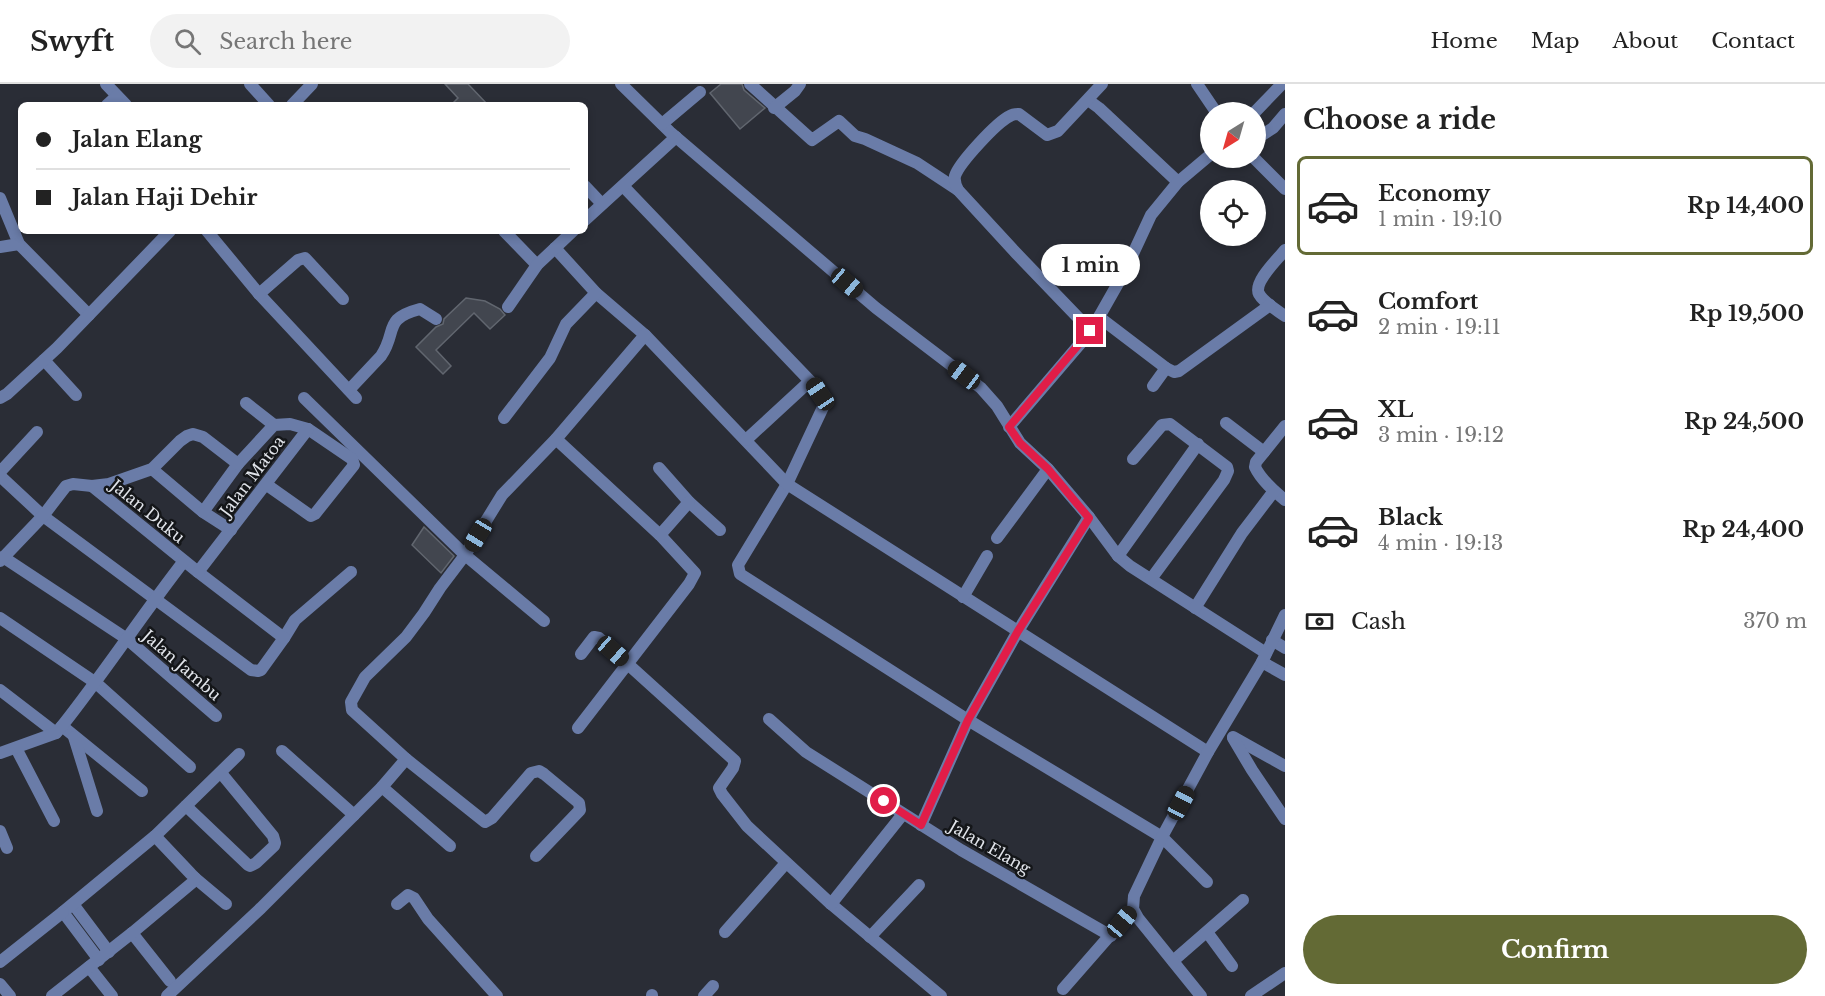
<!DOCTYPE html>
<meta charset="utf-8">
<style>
:root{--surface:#fff;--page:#f2f2f2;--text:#222;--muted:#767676;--line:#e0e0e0;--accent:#636a35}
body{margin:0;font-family:"Libre Baskerville",serif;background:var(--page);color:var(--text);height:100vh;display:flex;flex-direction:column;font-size:22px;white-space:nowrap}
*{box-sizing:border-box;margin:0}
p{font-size:20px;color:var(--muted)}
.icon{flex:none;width:33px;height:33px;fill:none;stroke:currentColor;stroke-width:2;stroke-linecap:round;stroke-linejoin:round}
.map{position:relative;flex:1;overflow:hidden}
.side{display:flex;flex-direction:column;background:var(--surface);width:540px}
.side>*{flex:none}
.top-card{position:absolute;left:18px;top:18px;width:570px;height:132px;border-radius:9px;box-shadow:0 3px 9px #0003;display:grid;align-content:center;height:132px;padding:0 18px;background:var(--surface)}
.needle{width:39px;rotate:217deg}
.tools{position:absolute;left:1200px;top:18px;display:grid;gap:12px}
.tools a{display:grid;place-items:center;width:66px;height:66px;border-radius:50%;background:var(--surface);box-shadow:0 3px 9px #0003;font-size:30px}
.end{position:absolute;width:27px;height:27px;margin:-14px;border:8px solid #e11d48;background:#fff;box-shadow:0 0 0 3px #fff}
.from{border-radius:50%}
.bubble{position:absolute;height:42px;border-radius:21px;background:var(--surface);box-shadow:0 3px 9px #0003;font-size:20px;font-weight:800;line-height:42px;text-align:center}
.car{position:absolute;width:18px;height:36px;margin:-18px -9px;border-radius:8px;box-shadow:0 0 4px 2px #0007;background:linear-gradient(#222 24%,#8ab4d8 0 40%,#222 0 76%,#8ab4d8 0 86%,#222 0)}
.top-card b{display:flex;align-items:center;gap:21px;height:57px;font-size:22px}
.top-card b+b{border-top:2px solid var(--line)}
.top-card i{width:15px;height:15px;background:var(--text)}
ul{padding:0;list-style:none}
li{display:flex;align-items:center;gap:18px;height:99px;margin:0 12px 9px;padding:0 6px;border:3px solid transparent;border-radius:9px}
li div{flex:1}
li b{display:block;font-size:22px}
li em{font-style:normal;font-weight:800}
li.active{border-color:var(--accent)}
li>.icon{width:54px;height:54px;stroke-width:1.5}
h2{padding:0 18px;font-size:27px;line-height:72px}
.pay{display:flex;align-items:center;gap:15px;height:66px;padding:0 18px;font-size:22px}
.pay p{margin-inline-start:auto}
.primary-button{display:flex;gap:12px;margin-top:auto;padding:12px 18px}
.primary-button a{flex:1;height:69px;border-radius:36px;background:var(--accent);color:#fff;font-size:24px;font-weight:800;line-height:69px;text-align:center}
header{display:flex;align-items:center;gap:36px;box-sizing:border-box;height:84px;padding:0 30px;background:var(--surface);border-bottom:2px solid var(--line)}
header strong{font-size:28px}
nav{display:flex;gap:33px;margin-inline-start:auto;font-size:21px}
.search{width:420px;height:54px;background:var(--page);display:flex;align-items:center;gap:15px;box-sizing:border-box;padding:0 21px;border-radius:33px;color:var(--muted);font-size:22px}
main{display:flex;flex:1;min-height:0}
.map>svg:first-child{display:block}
</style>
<header>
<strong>Swyft</strong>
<div class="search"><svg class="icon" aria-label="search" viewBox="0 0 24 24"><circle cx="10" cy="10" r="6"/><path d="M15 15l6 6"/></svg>Search here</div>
<nav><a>Home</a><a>Map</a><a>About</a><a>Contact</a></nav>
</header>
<main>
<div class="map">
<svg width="1285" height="912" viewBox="0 0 1285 912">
<rect width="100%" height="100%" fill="#2a2d36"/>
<!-- building -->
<g fill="#42464f" stroke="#61666f" stroke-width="1.5">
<path d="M445 0H468L488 21H451L458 14Z"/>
<path d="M721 0H742L744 6 765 24 740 45 710 9Z"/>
<path d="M466 214 485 217 500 225 505 231 490 245 474 229 436 266 451 282 443 290 416 263 436 243 443 240 444 235Z"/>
<path d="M424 443 454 472 441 489 412 461Z"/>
</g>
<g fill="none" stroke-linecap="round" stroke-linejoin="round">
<!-- street -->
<g stroke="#6a7ca8" stroke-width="12">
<path d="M106 0 126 21"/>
<path d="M250 0 269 21"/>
<path d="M621 0 670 48 876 224 981 304 997 322 1020 359 1048 385 1089 433 1118 472 1130 482 1266 569"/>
<path d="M750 0 812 56 839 37 855 52 865 55 917 79 958 106"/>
<path d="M1197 0 1216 28"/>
<path d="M1088 16 1099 24 1178 98"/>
<path d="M107 21 117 12"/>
<path d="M292 21 312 0"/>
<path d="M774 24 795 7 800 0"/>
<path d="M1255 28 1282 0"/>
<path d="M662 40 700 8"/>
<path d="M1256 55 1273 44 1285 30"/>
<path d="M1254 74 1285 105"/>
<path d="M585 102 602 120"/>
<path d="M623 102 810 297 825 319 787 400 738 481 740 490 968 636 1162 753 1207 798"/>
<path d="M0 114 19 160 89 231"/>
<path d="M585 136 676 53"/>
<path d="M207 147 259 210 356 314"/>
<path d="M504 147 537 181"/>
<path d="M0 163 19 160"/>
<path d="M555 164 596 209 645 251 787 400 1208 668"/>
<path d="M1285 166C1278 175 1253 198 1259 210 1264 219 1277 226 1285 232"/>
<path d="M259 210 298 176 305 174 343 215"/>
<path d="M508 223 537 181 573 147"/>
<path d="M1099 233 1166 284 1174 288 1179 287 1270 221"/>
<path d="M1091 247 1016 169 958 106C956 102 954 97 955 92 959 79 997 38 1010 32 1013 30 1015 30 1019 30L1047 51 1058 47 1102 0"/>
<path d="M44 276 76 311"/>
<path d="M1153 302 1166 284"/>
<path d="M349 306 381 272C398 247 382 235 420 225L436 235"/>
<path d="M0 314 7 310 57 264 170 147"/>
<path d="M304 314 465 471 544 537"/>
<path d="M246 319 274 341"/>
<path d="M504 334 550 274 566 240 596 209"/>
<path d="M1226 339 1264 368"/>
<path d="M1285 342 1256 378 1255 383C1261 396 1274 407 1285 416"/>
<path d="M1009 343 1091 247 1125 187 1151 131 1178 98 1210 71"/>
<path d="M556 355 660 451 695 489 689 500 578 644"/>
<path d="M746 356 810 297"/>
<path d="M1133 375 1162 341 1170 340 1227 383 1228 387 1224 396 1151 495"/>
<path d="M659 384 689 418 720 446"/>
<path d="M152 385 203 428 231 446"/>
<path d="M0 388 37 348"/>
<path d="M0 392 43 432 251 586 258 587 261 586 284 554 295 536 351 488"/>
<path d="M92 402 198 488 284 554"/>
<path d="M203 428 238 380 274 341 290 340 308 345 352 375 354 381 315 430 311 432 267 401"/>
<path d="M660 451 689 418"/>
<path d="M997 454 1048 385"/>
<path d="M1118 472 1198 360"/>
<path d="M3 473 127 555 216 632"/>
<path d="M0 477 43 432 66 402 73 400 92 402 109 400 152 385 180 357 187 352 193 350 203 353 238 380"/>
<path d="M198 488 308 345"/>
<path d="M963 513 987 472"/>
<path d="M1195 524 1242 449 1274 407"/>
<path d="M0 534 96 599 190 683"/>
<path d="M1272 556 1285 564"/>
<path d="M581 570 594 553 599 554 735 677 733 684 719 704 722 710 747 742 831 820 941 912"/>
<path d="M1262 578 1285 591"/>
<path d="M0 606 56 649"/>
<path d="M769 635 806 668 961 766 1111 852"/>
<path d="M62 642 142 707"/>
<path d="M74 653 97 727"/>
<path d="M1233 653 1285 682"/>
<path d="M1233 654 1252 686 1285 735"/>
<path d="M16 664 54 737"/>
<path d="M282 667 354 731"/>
<path d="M0 669 56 649 62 642C104 589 142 531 184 477"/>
<path d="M406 675 485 738 492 734 531 689 539 687 544 690 579 719 580 726 536 772"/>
<path d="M382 703 450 762"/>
<path d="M186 722 248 781 250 782 256 779 274 762 275 759 273 752 221 689"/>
<path d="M921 741 968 636 1018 547 1089 433"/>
<path d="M0 747 7 764"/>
<path d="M195 794 226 820"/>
<path d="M73 820 109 868"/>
<path d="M397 820 408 811 414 814 428 835 497 912"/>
<path d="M831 820 903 730"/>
<path d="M725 848 786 779"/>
<path d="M1207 848 1232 882"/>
<path d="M132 849 170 897"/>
<path d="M870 853 919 801"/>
<path d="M99 876 63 828 155 752 239 670"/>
<path d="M1173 877 1243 816"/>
<path d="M0 878 63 828"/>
<path d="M89 883 112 912"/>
<path d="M0 900 10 912"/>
<path d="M1063 905 1133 825"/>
<path d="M52 912 132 849 193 798 195 794 191 790 155 752"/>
<path d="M167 912 261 824 382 703 406 675 352 626 351 618 365 593 406 553 424 529 440 504 465 471 502 411 556 355 645 251"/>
<path d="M652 912V911"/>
<path d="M704 912 713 902"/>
<path d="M1201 912 1138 834 1133 825 1134 812 1162 753 1208 668 1262 578 1285 531"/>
<path d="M1251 912 1285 889"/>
</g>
</g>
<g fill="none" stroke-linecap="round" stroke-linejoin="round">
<!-- route -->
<path stroke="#e11d48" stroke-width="8" d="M884 717 921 741 968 636 1018 547 1089 434 1048 385 1020 359 1009 343 1090 247"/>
</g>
<g text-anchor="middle" stroke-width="5" stroke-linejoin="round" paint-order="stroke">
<!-- street labels -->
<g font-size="16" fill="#e1e4ea" stroke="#141619">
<text transform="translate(252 392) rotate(-53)" y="6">Jalan Matoa</text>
<text transform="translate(148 427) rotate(39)" y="6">Jalan Duku</text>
<text transform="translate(182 581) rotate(41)" y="6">Jalan Jambu</text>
<text transform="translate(990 763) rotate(30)" y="6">Jalan Elang</text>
</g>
</g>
</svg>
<div class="tools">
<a><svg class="needle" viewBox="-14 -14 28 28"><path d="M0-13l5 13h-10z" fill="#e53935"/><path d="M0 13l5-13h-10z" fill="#767676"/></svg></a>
<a><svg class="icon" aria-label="locate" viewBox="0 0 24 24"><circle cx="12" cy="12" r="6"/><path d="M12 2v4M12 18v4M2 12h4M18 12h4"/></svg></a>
</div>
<i class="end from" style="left:884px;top:717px"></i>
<i class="end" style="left:1090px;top:247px"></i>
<div class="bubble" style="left:1041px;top:160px;width:99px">1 min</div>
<i class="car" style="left:847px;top:199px;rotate:130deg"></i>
<i class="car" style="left:964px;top:291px;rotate:307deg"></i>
<i class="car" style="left:820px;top:310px;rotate:326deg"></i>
<i class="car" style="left:478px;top:451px;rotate:211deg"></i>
<i class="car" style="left:613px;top:567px;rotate:131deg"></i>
<i class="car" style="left:1181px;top:719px;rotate:28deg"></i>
<i class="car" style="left:1122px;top:838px;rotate:40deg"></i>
<div class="top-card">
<b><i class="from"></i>Jalan Elang</b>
<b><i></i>Jalan Haji Dehir</b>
</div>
</div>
<section class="side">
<h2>Choose a ride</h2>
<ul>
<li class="active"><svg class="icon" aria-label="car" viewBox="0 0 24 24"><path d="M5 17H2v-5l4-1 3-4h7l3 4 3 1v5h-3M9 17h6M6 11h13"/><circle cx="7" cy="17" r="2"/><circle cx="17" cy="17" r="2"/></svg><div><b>Economy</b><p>1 min · 19:10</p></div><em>Rp 14,400</em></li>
<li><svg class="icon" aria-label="car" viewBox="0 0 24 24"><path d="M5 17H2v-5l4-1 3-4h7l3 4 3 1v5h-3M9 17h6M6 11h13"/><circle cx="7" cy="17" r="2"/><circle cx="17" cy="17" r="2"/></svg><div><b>Comfort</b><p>2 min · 19:11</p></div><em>Rp 19,500</em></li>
<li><svg class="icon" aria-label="car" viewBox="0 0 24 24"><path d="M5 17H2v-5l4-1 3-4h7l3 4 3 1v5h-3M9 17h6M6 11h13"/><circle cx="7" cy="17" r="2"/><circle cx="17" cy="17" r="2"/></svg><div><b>XL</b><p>3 min · 19:12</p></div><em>Rp 24,500</em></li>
<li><svg class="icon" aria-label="car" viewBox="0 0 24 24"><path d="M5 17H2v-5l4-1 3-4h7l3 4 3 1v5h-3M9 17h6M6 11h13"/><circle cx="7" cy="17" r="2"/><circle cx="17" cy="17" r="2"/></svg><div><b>Black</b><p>4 min · 19:13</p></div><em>Rp 24,400</em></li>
</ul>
<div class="pay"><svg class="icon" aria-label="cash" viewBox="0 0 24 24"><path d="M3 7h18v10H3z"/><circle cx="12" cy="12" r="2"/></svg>Cash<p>370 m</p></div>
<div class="primary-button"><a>Confirm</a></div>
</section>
</main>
